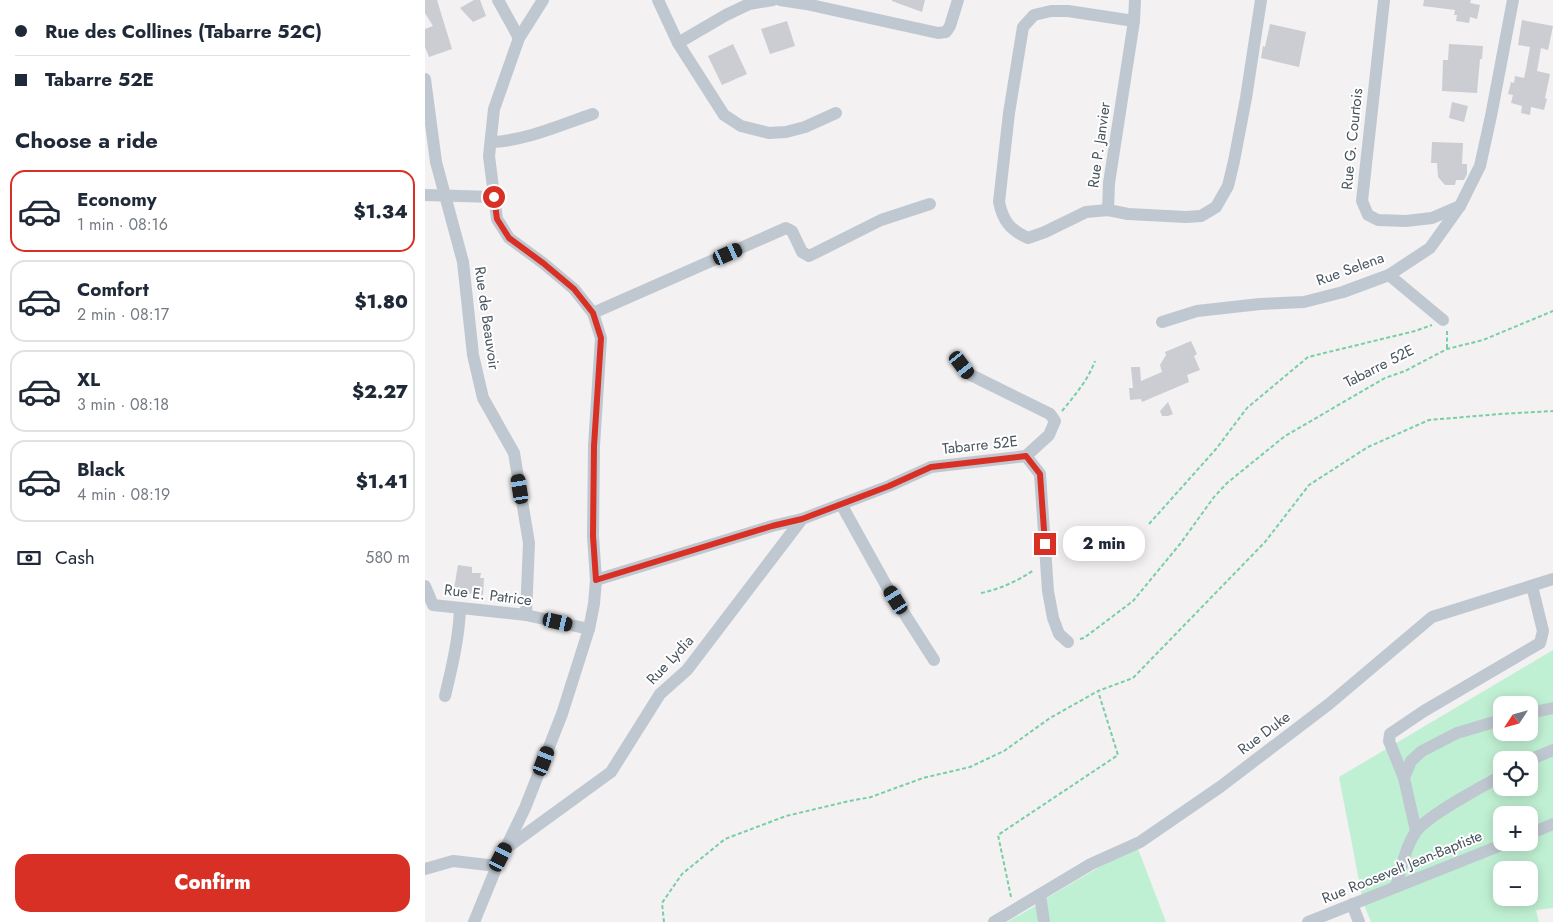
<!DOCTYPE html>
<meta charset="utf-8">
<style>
:root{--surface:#fff;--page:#f6f6f7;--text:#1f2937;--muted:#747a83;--line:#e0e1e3;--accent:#d93025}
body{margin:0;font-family:Jost,sans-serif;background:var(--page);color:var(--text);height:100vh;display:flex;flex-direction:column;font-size:19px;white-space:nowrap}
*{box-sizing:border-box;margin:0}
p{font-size:16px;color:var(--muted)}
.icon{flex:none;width:28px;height:28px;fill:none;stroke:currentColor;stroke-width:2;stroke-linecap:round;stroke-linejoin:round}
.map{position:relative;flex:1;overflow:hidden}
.drawer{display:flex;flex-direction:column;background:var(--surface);width:425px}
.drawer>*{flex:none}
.top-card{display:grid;align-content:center;height:110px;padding:0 15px;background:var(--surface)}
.needle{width:32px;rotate:234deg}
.fabs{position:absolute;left:1068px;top:696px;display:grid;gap:10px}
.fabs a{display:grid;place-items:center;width:45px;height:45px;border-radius:10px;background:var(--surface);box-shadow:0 2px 12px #0003;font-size:25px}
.end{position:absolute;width:22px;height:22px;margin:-11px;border:6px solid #d93025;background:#fff;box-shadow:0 0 0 2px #fff}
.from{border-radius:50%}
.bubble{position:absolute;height:35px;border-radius:15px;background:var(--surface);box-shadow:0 2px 12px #0003;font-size:16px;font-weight:800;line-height:35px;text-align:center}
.car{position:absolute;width:15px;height:30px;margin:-15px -8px;border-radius:6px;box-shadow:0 0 4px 1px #0007;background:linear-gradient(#222 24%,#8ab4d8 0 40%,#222 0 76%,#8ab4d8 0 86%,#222 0)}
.top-card b{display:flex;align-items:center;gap:18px;height:48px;font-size:19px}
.top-card b+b{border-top:1px solid var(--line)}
.top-card i{width:12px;height:12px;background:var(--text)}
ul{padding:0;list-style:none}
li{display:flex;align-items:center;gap:15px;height:82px;margin:0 10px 8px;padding:0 5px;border:2px solid var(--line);border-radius:15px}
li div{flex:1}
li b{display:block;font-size:19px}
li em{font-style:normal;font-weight:800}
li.current{border-color:var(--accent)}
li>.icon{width:45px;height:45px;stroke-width:1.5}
h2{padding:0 15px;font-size:22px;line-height:60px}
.pay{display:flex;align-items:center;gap:12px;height:55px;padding:0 15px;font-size:19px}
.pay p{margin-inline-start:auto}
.button{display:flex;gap:10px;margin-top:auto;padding:10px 15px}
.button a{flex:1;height:58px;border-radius:15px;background:var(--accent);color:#fff;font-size:20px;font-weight:800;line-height:58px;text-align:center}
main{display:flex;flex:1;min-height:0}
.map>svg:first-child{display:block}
</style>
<main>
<section class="drawer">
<div class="top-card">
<b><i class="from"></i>Rue des Collines (Tabarre 52C)</b>
<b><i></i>Tabarre 52E</b>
</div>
<h2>Choose a ride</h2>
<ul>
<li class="current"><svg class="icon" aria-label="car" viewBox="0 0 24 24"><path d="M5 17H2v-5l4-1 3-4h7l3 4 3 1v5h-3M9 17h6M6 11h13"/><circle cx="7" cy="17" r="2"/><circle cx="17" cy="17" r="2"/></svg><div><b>Economy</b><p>1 min · 08:16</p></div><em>$1.34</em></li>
<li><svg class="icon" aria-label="car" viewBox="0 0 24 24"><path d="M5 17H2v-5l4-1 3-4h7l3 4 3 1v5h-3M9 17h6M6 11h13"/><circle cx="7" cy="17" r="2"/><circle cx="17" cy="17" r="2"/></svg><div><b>Comfort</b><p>2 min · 08:17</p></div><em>$1.80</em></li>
<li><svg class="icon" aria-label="car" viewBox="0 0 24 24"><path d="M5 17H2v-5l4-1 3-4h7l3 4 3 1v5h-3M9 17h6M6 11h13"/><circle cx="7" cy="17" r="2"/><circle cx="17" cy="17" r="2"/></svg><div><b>XL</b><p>3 min · 08:18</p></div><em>$2.27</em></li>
<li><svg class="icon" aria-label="car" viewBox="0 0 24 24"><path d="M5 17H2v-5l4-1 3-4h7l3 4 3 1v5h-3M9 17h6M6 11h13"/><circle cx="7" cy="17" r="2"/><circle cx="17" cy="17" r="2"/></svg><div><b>Black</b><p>4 min · 08:19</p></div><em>$1.41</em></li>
</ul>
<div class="pay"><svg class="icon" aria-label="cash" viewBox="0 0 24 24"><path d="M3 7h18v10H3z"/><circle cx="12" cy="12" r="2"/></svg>Cash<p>580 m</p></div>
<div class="button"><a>Confirm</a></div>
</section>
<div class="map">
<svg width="1128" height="922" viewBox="0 0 1128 922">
<rect width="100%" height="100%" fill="#f3f1f1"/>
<!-- green -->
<g fill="#c0f0d3" fill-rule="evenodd">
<path d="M1128 650V908L1111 910 1114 922H946L940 907 936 891 914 777ZM1076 705H1104V732H1076ZM1076 760H1104V788H1076ZM1076 815H1104V842H1076ZM1076 870H1104V898H1076Z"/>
<path d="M713 849 741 922H624L620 899 688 859Z"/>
<path d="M612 905 614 922H582Z"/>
</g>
<!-- building -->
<g fill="#cbcdd3">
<path d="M0 0H12L27 49 4 57 0 47V29L8 26 0 13Z"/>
<path d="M49 0H55L61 16 48 22 35 8Z"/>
<path d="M467 0H500L497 12 467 1Z"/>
<path d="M999 0H1046L1045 3 1055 5 1052 19 1045 17 1044 23 1031 21 1032 15H1029L1030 10 998 6Z"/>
<path d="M1097 20 1128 26 1123 50 1116 48 1112 71 1125 74 1120 98 1122 99 1119 110 1106 107 1105 115 1096 113 1097 106 1086 103 1088 95 1083 94 1086 82 1089 83 1090 76 1099 78 1101 69 1105 47 1093 45Z"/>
<path d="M362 21 370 46 345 54 336 29Z"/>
<path d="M845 24 881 32 874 67 836 58 838 46 840 47Z"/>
<path d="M308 44 322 74 297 85 283 56Z"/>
<path d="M1024 44 1058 46 1057 59H1055L1052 93 1017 91 1018 60H1023Z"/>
<path d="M1027 102 1043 106 1039 122 1024 118Z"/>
<path d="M1007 142 1038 143 1037 164H1042V174L1039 180H1031L1030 185H1020L1013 177 1012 163H1006Z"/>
<path d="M766 341 772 354 769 356 775 370 762 375 764 382 717 402 716 399 705 400 704 388H708L706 367H715L716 381 737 372 735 365 741 355 740 352Z"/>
<path d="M743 402 748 414 743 416H737L735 411Z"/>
<path d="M33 565 47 567V573H56L55 578H59L58 595 40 593V590L29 589Z"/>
</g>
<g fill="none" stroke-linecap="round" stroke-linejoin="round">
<!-- path -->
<g stroke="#77cfa4" stroke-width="2" stroke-dasharray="4 2.5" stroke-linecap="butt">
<path d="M1022 331V349"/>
<path d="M637 411C650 395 663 380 670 361"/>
<path d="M724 524 791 449 822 408 883 357 990 331 1007 325"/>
<path d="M556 593C575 589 593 581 609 570"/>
<path d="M655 639 659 638 708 601 755 544 789 497 802 483 860 436 960 378 980 371 1022 349 1058 340 1128 311"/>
<path d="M586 897 573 835 693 755 673 691 708 678 840 542 884 485 943 447 1004 420 1075 414 1128 411"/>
<path d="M239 922 237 903 257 874 300 839 361 816 420 802 446 797 498 778 545 767 579 751 625 718 673 691"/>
</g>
<!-- minor -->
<g stroke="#bfc8d0" stroke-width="12">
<path d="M73 0 94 38"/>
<path d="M233 0 253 43 299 115 316 126 344 133 361 132 380 127 411 113"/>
<path d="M355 0 381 4 513 33 521 32 525 26 533 0"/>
<path d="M959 0 937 201 943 215 953 220 981 221 1007 218 1035 206"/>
<path d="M709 21 643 11H626L609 15 598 27 584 113 574 202C578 221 585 230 603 238L620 232 661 212 683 210 703 214 761 217 776 216 791 207 803 186 809 161 821 98 836 0"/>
<path d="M253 43 301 15 324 4 348 0"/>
<path d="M0 79 11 162 38 262 48 355 58 398 89 453 104 543 101 615"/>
<path d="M66 142C101 141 135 125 168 114"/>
<path d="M0 195 69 197"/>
<path d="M683 210 684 183 709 21 710 0"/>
<path d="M964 275 1018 320"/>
<path d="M168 313 361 228 367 231 377 252 384 256 456 220 505 204"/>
<path d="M737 322 772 311 835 304 879 302 918 292 964 275 1005 248 1035 206 1055 166 1066 116 1088 0"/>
<path d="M537 365 544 374 625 414 630 421 624 435 601 456"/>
<path d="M416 504 461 585 509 660"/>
<path d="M171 580 347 526 377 519 464 486 506 467 601 456 615 474 623 591 628 618 634 634 643 642"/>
<path d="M0 586 8 605 101 615 164 629"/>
<path d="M20 696C27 667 34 638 35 608"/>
<path d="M1104 713 1128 708"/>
<path d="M1104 760 1128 750"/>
<path d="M979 778 964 741 965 734 999 711 1115 643 1118 631 1107 586"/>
<path d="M991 831 979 778 986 761 997 751 1032 733 1076 720"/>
<path d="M1104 834 1128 824"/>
<path d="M83 847 186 772 235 694 262 670 377 519"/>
<path d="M0 869 28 861 72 866"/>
<path d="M971 887C976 869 980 849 990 833 1000 816 1057 787 1076 776"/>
<path d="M615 895 619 922"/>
<path d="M927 904 934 922"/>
<path d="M49 922 72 866 100 808 137 714 164 629 169 604 171 580 168 536 169 446 176 338 168 313 149 289 118 263 84 238 72 219 64 156 69 109 94 38 118 0"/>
<path d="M569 922 666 864 715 842 795 787 904 704 1007 617 1128 579"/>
<path d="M883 922 1084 842"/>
</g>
</g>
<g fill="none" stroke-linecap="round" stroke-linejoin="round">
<!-- route -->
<path stroke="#d93025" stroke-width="6" d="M69 197 72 219 84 238 118 263 149 289 168 313 176 338 169 446 168 536 171 580 347 526 377 519 464 486 506 467 601 456 615 474 620 544"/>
</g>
<g text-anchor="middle" stroke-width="4" stroke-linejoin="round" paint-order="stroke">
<!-- street labels -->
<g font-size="15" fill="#48545f" stroke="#fff">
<text transform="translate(927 139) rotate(-84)" y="5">Rue G. Courtois</text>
<text transform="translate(674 145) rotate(-82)" y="5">Rue P. Janvier</text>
<text transform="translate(925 269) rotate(-20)" y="5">Rue Selena</text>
<text transform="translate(62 318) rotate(82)" y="5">Rue de Beauvoir</text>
<text transform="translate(954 366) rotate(-27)" y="5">Tabarre 52E</text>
<text transform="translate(555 445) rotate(-6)" y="5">Tabarre 52E</text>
<text transform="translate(63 595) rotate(7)" y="5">Rue E. Patrice</text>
<text transform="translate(245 660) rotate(-47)" y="5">Rue Lydia</text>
<text transform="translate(839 733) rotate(-37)" y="5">Rue Duke</text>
<text transform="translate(977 867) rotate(-22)" y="5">Rue Roosevelt Jean-Baptiste</text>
</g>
</g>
</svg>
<div class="fabs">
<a><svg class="needle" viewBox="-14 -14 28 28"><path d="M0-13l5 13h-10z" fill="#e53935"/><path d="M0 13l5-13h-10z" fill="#747a83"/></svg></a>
<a><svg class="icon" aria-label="locate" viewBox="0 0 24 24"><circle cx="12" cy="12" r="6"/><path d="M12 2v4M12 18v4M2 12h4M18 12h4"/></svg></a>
<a>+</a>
<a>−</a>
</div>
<i class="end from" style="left:69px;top:197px"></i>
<i class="end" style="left:620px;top:544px"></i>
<div class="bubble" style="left:638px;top:526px;width:82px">2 min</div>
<i class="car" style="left:303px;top:254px;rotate:66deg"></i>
<i class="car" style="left:537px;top:365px;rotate:143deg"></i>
<i class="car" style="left:95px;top:489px;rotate:351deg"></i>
<i class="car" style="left:471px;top:600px;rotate:328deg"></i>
<i class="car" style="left:133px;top:622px;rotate:103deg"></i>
<i class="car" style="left:119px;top:761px;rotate:21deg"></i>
<i class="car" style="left:76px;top:857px;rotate:27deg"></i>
</div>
</main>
